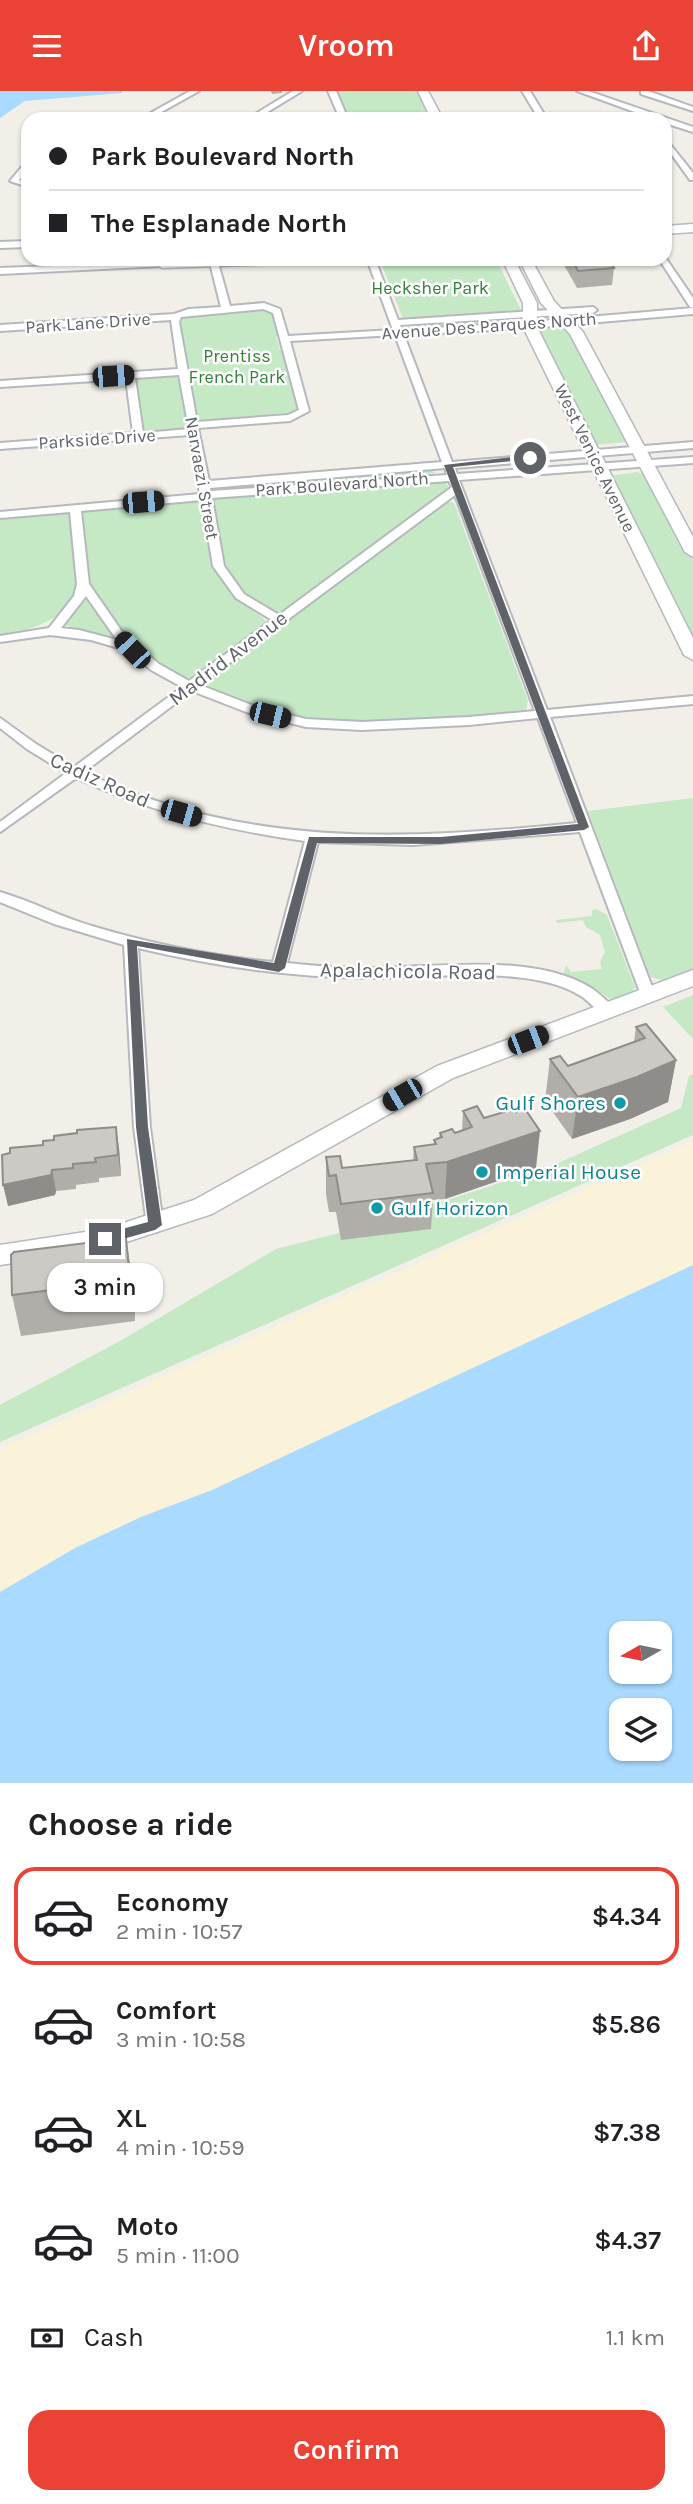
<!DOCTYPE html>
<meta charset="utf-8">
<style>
:root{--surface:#fff;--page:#f2f2f2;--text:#202124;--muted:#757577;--line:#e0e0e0;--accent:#ea4335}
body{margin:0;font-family:Karla,sans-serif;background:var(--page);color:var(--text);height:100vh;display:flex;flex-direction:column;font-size:26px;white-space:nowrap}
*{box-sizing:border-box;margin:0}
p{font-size:23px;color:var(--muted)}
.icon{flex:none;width:38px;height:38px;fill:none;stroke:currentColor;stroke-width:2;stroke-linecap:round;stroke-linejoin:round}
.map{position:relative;height:1692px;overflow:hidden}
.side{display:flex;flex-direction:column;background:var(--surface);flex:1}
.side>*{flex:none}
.banner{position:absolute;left:21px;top:21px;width:651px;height:154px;border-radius:21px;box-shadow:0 2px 5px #0004;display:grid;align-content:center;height:154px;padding:0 28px;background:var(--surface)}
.needle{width:46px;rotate:261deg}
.fabs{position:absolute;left:609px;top:1530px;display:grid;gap:14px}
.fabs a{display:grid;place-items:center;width:63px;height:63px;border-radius:14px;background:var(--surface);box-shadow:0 2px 5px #0004;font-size:35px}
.end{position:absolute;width:32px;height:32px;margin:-16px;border:9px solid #5f6368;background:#fff;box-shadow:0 0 0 4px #fff}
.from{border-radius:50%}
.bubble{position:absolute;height:49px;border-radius:21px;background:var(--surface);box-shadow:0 2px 5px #0004;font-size:23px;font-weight:600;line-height:49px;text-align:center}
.car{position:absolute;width:21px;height:42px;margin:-21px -10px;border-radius:9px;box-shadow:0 0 5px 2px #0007;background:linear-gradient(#222 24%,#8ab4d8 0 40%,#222 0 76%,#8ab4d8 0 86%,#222 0)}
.banner b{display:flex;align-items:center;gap:24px;height:66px;font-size:26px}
.banner b+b{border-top:2px solid var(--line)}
.banner i{width:18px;height:18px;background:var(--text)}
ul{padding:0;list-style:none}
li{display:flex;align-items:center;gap:21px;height:98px;margin:0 14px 10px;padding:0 14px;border:4px solid transparent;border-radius:21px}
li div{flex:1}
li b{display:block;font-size:26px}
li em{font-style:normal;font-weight:600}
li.selected{border-color:var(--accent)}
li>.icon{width:63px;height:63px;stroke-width:1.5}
h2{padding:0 28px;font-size:32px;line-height:84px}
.pay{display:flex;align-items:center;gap:18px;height:77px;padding:0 28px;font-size:26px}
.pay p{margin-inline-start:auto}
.button{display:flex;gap:14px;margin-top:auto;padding:14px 28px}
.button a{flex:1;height:80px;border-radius:21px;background:var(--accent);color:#fff;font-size:28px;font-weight:600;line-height:80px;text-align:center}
header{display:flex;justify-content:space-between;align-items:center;height:91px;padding:0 28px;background:var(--accent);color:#fff;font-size:32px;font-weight:600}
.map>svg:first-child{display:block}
</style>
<header><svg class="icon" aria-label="menu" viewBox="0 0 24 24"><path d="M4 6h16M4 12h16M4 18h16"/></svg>Vroom<svg class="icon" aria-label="share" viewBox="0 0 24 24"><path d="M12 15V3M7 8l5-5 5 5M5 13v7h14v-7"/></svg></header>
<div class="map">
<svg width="693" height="1692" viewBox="0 0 693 1692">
<rect width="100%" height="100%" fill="#f1efe8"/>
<!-- green -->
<g fill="#c5e8c5">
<path d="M337 0H418L432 28H349Z"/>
<path d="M496 168 521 219 403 228 380 169Z"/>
<path d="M259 218 273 222 280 244 276 246 280 259H284L299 318 290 324 283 322 198 330 178 228 181 225Z"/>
<path d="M513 227 516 231 511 232 409 239 402 236 410 233Z"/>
<path d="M560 236 570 239 627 351 594 354 537 239Z"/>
<path d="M171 283 180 289 188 335 180 339 143 343 134 289Z"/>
<path d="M430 379 436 382 222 400 216 398 220 395Z"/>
<path d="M637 381 648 385 693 469V553L610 385Z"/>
<path d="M445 390 449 397 445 402 282 522C271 524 266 518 257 512 220 488 219 450 211 409L214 407Z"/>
<path d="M192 409 202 413C207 446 210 483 236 507 246 515 258 521 267 531L195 586C162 595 97 519 87 490 81 471 82 445 80 425L86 419Z"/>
<path d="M446 410 454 412 528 610 526 619 503 624 395 632 317 631 253 617 202 596 203 591Z"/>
<path d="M67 420 71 422C79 503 91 524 0 546V426Z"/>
<path d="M86 509 112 543V545L105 546 65 534 82 510Z"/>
<path d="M693 707V881L666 890 651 886 648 880 588 720Z"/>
<path d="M596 818 607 824 635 896 630 904 610 908 591 895 563 884 566 874 571 881 602 878 600 871 605 861 600 844 586 836 583 829 557 832 556 829 592 825V819Z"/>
<path d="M693 904V948L663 916Z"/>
<path d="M693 983V1044L0 1351V1314L120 1250 276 1158 374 1133 554 1074 681 1017 689 985Z"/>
</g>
<!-- sand -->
<path fill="#fbf3d9" d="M693 1050V1174L212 1399 141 1426 75 1457 0 1501V1358Z"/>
<!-- water -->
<g fill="#aadaff" fill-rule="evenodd">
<path d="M0 0H122V2L25 10 0 27Z"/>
<path d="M693 1174V1692H0V1501L75 1457 141 1426 212 1399ZM621 1542H660V1580H621ZM621 1619H660V1657H621Z"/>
</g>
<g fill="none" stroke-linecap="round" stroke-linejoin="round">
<defs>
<g id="street">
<path d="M190 0H199L149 28H140Z"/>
<path d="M293 0H302L256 28H247Z"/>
<path d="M328 0H336L348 28H340Z"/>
<path d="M522 0H530L547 28H539Z"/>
<path d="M577 0H588L693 36V41L665 32V28H654Z"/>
<path d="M641 0H648L693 16V20L641 3Z"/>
<path d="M665 47 693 82V89H690L665 54Z"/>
<path d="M25 72H28V79L19 89 28 92V96L10 90Z"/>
<path d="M28 150V156L0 157V151Z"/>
<path d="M665 166 693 207V217L690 216 659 168H665Z"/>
<path d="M158 168H166L165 175 0 183V177L158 171Z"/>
<path d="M209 168H217L230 215 264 212 280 218 288 245 393 239 367 168H375L398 229 593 216 597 219 593 222 400 234 402 239 530 231 693 217V223L530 237 404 244 452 371 693 351V357L455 377 457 383 693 366V372L459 389 547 619 693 605V613L550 626 655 904 653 908 648 909 641 904 580 741 413 754 318 751 287 872C314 875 341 877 368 877 434 877 533 861 591 897 599 902 605 909 612 914L614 918 612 922C599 926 591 911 581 905 562 893 537 888 515 886 465 881 416 887 366 887 289 886 213 875 138 857L150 1036 163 1134 161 1139 155 1141 149 1139 147 1134 134 1036 124 854 54 833 0 811V801C31 810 61 826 92 835 151 853 212 865 273 871L305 750C226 739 149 721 76 687L0 741V731L66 682 27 658 0 637V627L36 653 74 676 182 596 151 579 129 560 91 549 50 544 0 551V545L49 537 74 505 77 493 70 421 0 427V421L200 403 190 344 0 358V352L133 342 126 288 0 296V290L178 278 171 229 0 240V234L174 223 189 218 221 216ZM263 218 273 222 299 319 288 324 197 331 179 231 181 226ZM395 244 442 371 209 390 198 337 290 330 309 320 290 250ZM179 284 189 338 143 342 135 287ZM445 377 447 384 210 400V397ZM449 390 452 396 279 524 244 503 224 475 212 407ZM455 404 535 620 469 626 362 631 306 628 254 615 200 594ZM202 409 213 475 236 507 272 529 189 590 159 573 125 545 89 493 81 420ZM86 505 117 549 79 539 61 537ZM192 600 246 621 306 636 362 639 469 634 538 627 577 732C405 749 245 758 84 681Z"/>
</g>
<g id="secondary">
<path d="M418 0H428L443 28H431Z"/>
<path d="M693 133V141L665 143V135Z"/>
<path d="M308 168 302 172 162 177 156 173C168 163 284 168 308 168Z"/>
<path d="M502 168H514L537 212V236L693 547V569L684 564 523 236V212Z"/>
<path d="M519 168H531L554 210 583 241 693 446V466L685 461 570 243 541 212Z"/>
<path d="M693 879V895L453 987 212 1123 105 1158 0 1174V1154L105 1138 194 1109 437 975Z"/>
</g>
</defs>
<!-- street casing -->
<use href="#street" stroke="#b5b8bc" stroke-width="4"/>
<!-- secondary casing -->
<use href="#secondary" stroke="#b6babf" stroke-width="3"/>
<!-- street -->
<use href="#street" fill="#fff" fill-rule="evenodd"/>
<!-- secondary -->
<use href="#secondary" fill="#fff" fill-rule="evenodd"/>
</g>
<!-- wall -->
<g fill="#afaea9">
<path d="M271 0H282V2L272 3Z"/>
<path d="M555 168H643V169L610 171 614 177 612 194 577 197 564 174 559 175Z"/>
<path d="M636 936 676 969 668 1011 630 1028 572 1048 545 1010 550 968 568 975 634 951Z"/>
<path d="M463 1020 484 1027 536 1077 445 1108 433 1109 431 1138 341 1149 336 1121H329L326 1103V1066L342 1077 413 1069 414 1056 434 1054V1049L439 1047 440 1042H455L462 1040Z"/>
<path d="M43 1054 119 1057 121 1085 99 1087V1091L76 1094V1098L56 1100 55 1104 8 1115Z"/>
<path d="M126 1147 132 1188 135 1230 21 1245 12 1204Z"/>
</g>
<!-- shaded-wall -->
<g fill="#8f8d8a">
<path d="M676 969 668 1011 630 1028 572 1048 578 1006Z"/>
<path d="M116 1036 119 1057 121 1085 118 1064Z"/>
<path d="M540 1040 536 1077 445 1108 447 1071Z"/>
<path d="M52 1079 56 1100 55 1104 8 1115 3 1094Z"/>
<path d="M126 1147 132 1188 135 1230 130 1189Z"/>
</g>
<!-- building -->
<g fill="#cccac5" stroke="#8f8d8a" stroke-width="2">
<path d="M572 168H608L614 177 578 180Z"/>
<path d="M646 933 676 969 637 986 578 1006 550 968 560 965 568 975 645 947 636 936Z"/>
<path d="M477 1015 484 1027 514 1018 516 1021 525 1018 540 1040 447 1071 426 1073 433 1102 341 1113 336 1084 329 1085 326 1066 340 1065 342 1077 417 1069 414 1056 436 1053 434 1049 442 1046 440 1042 452 1038 455 1042 472 1036 463 1020Z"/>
<path d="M116 1036 118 1064 95 1067 96 1071 73 1073V1077L52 1079 51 1084 3 1094 2 1064 10 1062V1057L43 1054V1050L54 1049V1045L77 1042V1039Z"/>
<path d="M126 1147 130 1189 12 1204 11 1164 14 1161Z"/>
</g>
<!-- route -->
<path fill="#5f6368" d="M530 364 532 368 453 376 589 736 584 739 441 753 317 752 285 877 279 881 137 855 148 1036 162 1134 155 1139 105 1153 100 1152V1144L148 1131 136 1036 127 848 274 872 309 746H441L578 733 444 374Z"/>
<!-- markers -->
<g fill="#0f9aa8" stroke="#fff" stroke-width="2.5">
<circle cx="620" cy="1012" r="7"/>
<circle cx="482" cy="1081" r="7"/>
<circle cx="377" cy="1117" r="7"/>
</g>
<g text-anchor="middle" stroke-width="5" stroke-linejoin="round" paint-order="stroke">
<!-- far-park labels -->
<g font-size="18" fill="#348238" stroke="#fff">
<text x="430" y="203">Hecksher Park</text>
<text x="237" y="271">Prentiss<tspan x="237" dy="21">French Park</tspan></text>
</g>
<!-- far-street labels -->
<g font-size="18" fill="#5f6368" stroke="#fff">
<text transform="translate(88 232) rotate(-4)" y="6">Park Lane Drive</text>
<text transform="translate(489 235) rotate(-4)" y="6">Avenue Des Parques North</text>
<text transform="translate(97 348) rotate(-4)" y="6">Parkside Drive</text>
<text transform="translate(595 367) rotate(64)" y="6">West Venice Avenue</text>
<text transform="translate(202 387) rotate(80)" y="6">Narvaezi Street</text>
<text transform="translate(342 393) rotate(-4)" y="6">Park Boulevard North</text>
</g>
<!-- street labels -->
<g font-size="21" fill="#5f6368" stroke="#fff">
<text transform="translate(228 567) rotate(-37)" y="7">Madrid Avenue</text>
<text transform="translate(100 689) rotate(24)" y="7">Cadiz Road</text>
<text transform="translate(408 880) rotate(1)" y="7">Apalachicola Road</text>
</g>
<!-- culture labels -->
<g font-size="21" fill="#0d838f" stroke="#fff" text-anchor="start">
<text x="606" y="1019" text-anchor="end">Gulf Shores</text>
<text x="496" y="1088">Imperial House</text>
<text x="391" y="1124">Gulf Horizon</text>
</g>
</g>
</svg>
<div class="fabs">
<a><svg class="needle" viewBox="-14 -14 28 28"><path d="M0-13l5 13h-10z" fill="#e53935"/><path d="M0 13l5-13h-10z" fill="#757577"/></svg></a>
<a><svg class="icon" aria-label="layers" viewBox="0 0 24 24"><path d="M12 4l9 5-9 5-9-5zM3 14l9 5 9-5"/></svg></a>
</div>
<i class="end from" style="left:530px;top:367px"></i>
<i class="end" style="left:105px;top:1148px"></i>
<div class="bubble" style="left:47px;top:1172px;width:116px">3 min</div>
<i class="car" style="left:113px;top:285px;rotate:86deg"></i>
<i class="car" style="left:143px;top:411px;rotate:85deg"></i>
<i class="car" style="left:132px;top:559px;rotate:316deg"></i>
<i class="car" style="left:270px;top:624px;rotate:103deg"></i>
<i class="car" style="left:181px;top:722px;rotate:106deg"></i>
<i class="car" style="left:528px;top:949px;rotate:69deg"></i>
<i class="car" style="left:402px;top:1004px;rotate:240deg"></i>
<div class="banner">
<b><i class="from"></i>Park Boulevard North</b>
<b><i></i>The Esplanade North</b>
</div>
</div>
<section class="side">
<h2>Choose a ride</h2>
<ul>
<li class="selected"><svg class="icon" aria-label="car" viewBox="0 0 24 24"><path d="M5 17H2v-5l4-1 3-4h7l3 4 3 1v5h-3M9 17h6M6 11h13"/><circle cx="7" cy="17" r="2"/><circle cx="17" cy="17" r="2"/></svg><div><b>Economy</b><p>2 min · 10:57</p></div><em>$4.34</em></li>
<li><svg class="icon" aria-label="car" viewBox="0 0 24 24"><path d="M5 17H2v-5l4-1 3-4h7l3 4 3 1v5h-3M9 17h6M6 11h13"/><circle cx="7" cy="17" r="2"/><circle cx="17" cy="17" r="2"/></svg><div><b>Comfort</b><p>3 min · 10:58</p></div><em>$5.86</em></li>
<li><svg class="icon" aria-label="car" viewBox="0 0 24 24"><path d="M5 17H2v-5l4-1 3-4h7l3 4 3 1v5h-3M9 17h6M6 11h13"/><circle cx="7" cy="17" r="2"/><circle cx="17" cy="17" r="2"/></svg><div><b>XL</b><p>4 min · 10:59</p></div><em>$7.38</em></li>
<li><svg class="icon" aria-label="car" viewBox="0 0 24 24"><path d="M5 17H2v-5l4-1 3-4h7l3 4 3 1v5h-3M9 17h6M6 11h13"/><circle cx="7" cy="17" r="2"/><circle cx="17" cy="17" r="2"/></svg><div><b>Moto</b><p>5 min · 11:00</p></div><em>$4.37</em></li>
</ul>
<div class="pay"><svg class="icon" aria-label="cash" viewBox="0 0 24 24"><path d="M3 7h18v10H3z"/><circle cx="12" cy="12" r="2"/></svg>Cash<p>1.1 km</p></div>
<div class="button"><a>Confirm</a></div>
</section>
